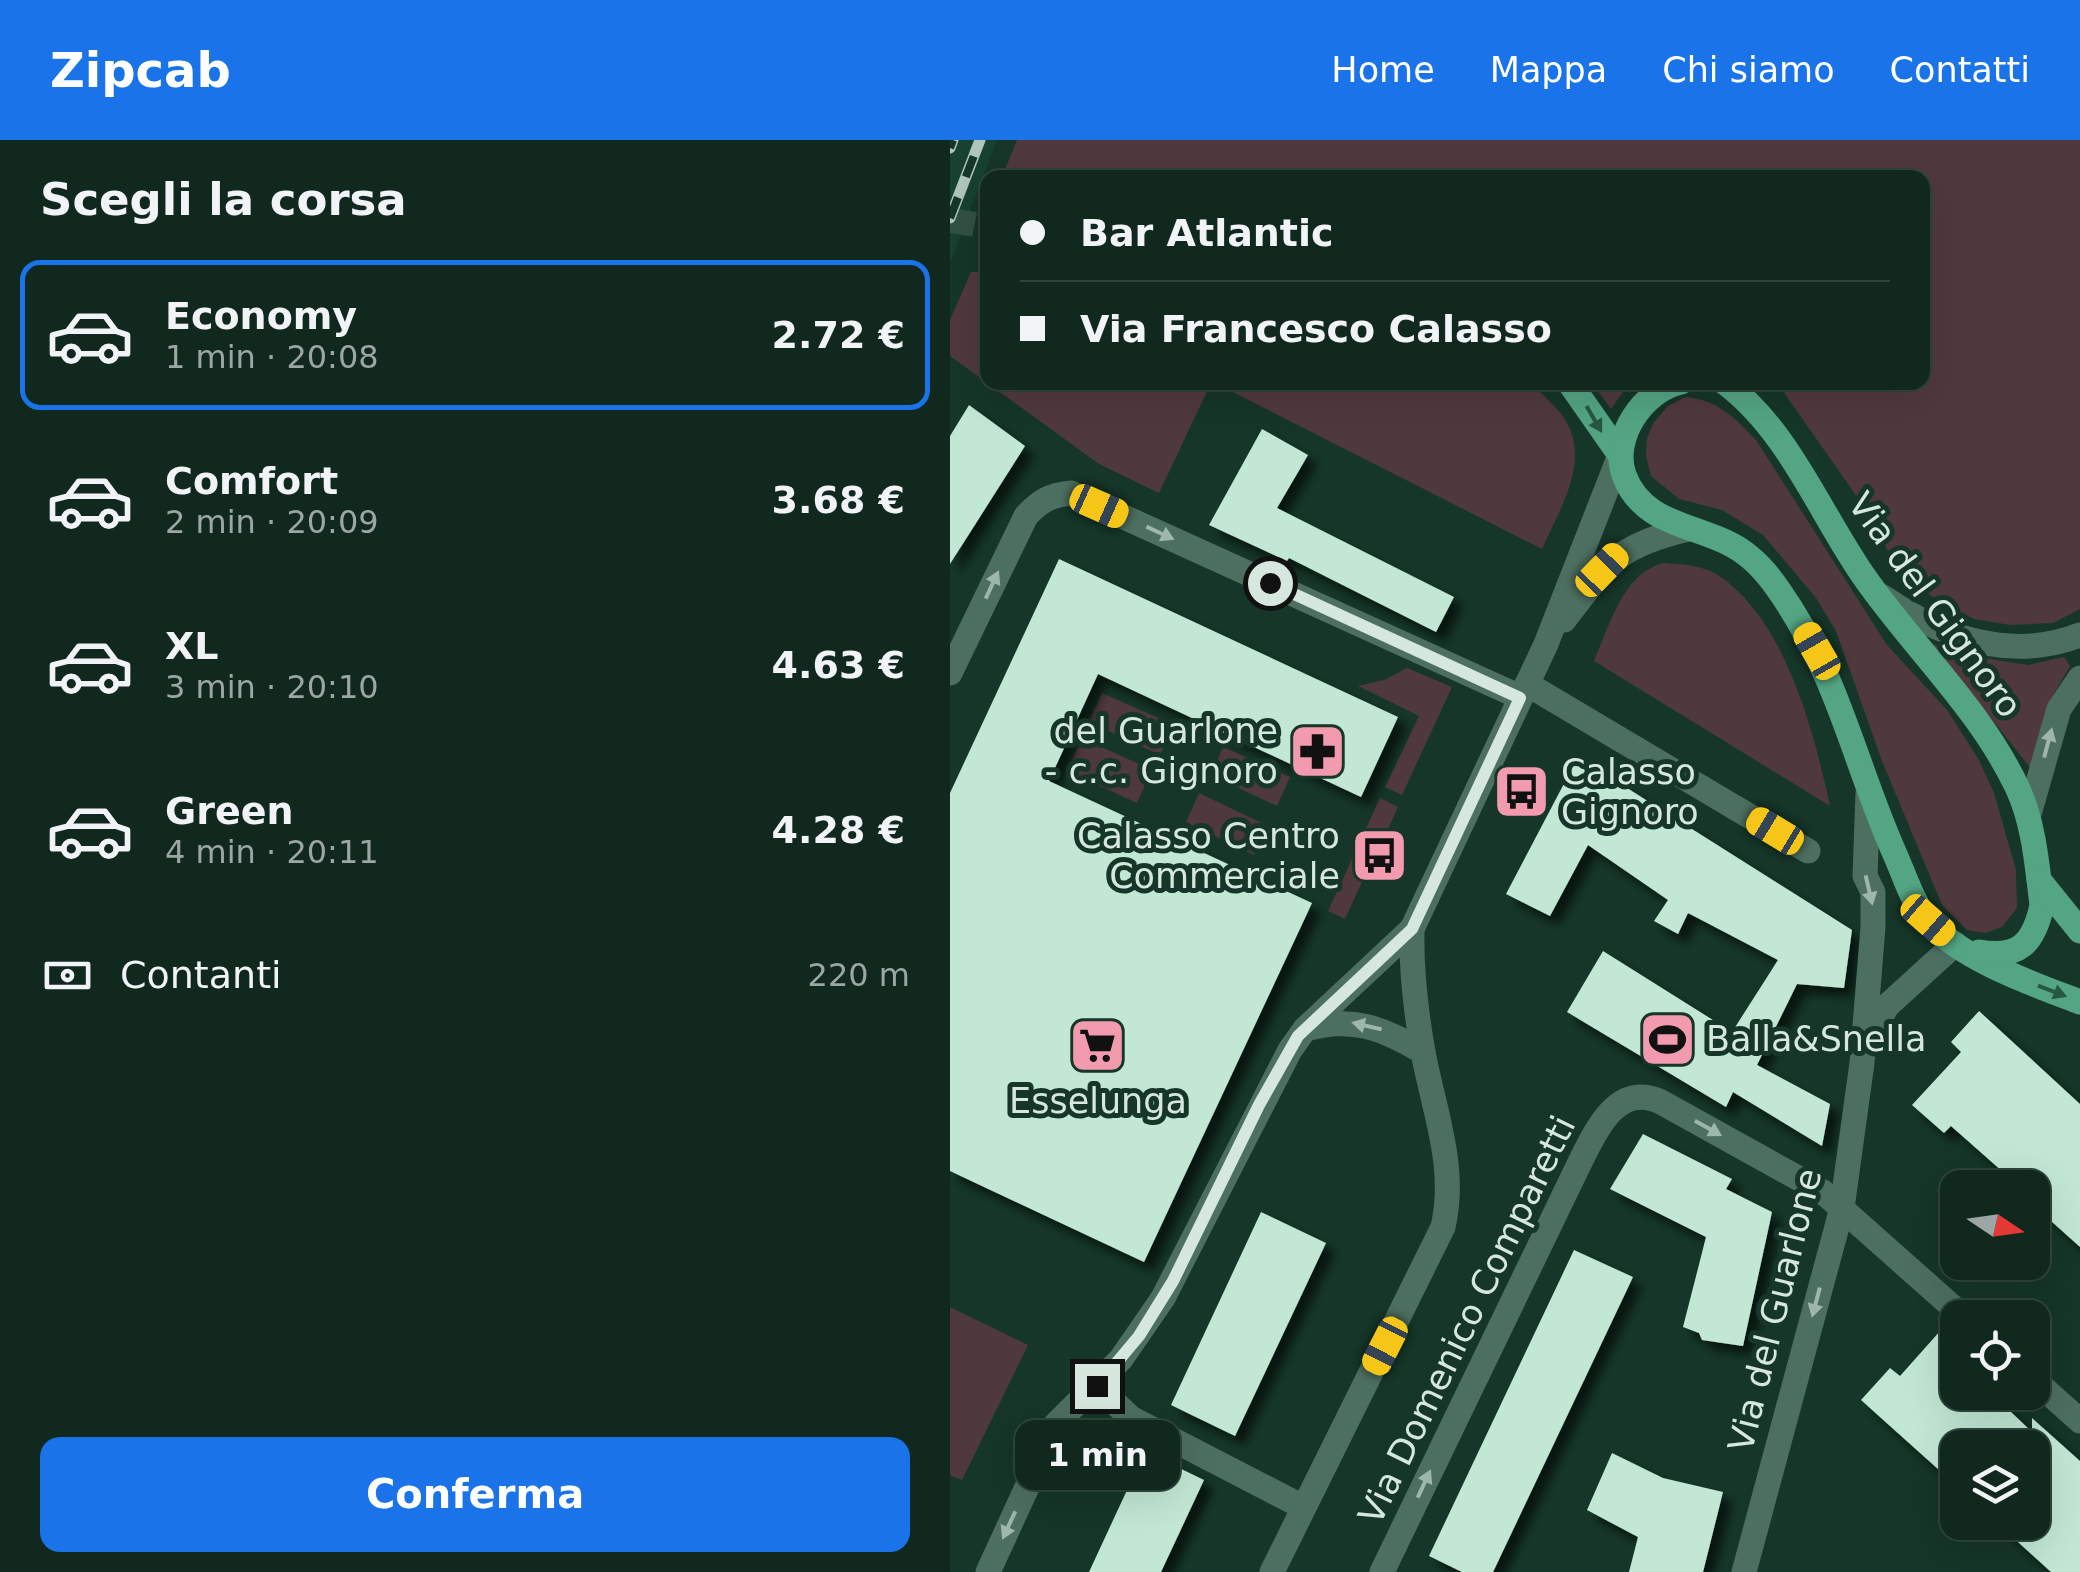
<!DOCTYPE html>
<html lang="it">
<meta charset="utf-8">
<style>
:root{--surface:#10281e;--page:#1e342b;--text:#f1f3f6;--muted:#9ca6a4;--line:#30443c;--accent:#1a73e8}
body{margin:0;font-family:"DejaVu Sans",sans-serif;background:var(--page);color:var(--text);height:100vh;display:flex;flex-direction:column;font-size:38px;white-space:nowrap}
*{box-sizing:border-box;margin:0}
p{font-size:32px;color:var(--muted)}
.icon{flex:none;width:55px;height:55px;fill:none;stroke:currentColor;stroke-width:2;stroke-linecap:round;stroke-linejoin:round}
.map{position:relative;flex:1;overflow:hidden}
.sheet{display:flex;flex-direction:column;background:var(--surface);width:950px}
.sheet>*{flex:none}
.top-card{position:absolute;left:30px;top:30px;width:950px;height:220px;border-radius:20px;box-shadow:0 10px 40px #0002,0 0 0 2px var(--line);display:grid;align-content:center;height:220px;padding:0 40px;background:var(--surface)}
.needle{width:65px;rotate:103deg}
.buttons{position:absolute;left:990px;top:1030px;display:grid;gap:20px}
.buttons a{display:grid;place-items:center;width:110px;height:110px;border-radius:20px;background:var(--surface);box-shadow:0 10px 40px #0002,0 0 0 2px var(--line);font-size:50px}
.end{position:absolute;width:45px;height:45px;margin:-22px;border:12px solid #d5e7de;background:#111;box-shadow:0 0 0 5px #111}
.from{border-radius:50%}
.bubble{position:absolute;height:70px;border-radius:20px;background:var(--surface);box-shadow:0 10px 40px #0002,0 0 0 2px var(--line);font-size:32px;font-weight:700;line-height:70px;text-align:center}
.car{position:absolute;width:30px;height:60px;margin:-30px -15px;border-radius:12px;box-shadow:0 0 8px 2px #0007;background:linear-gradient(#f5c518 24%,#345 0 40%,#f5c518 0 76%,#345 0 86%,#f5c518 0)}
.top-card b{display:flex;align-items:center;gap:35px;height:95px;font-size:38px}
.top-card b+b{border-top:2px solid var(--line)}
.top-card i{width:25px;height:25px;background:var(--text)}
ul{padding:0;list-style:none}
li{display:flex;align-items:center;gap:30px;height:150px;margin:0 20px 15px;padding:0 20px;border:5px solid transparent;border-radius:20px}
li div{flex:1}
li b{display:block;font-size:38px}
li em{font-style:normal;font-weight:700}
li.active{border-color:var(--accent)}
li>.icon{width:90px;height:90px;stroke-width:1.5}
h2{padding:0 40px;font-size:45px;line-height:120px}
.pay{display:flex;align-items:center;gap:25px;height:110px;padding:0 40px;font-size:38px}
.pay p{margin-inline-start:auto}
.primary-button{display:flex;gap:20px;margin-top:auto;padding:20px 40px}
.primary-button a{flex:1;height:115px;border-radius:20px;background:var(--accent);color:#fff;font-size:40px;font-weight:700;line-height:115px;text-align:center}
header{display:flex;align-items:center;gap:60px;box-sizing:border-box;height:140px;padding:0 50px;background:var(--accent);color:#fff}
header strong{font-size:48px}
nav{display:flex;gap:55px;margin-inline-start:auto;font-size:35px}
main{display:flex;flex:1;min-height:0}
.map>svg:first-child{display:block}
</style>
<header>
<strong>Zipcab</strong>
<nav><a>Home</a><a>Mappa</a><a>Chi siamo</a><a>Contatti</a></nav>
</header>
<main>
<section class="sheet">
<h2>Scegli la corsa</h2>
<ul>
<li class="active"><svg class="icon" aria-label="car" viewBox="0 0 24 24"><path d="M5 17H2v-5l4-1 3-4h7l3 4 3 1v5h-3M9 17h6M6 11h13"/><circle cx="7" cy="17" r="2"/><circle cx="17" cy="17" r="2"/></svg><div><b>Economy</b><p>1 min · 20:08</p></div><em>2.72 €</em></li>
<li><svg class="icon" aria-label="car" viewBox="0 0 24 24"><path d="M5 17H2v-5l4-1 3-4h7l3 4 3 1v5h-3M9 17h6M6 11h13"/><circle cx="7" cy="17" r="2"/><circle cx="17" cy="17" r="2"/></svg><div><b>Comfort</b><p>2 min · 20:09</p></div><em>3.68 €</em></li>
<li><svg class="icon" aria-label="car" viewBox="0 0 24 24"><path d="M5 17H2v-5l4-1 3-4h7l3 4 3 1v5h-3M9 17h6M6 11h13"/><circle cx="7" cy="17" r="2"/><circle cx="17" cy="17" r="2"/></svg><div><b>XL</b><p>3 min · 20:10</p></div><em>4.63 €</em></li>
<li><svg class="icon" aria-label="car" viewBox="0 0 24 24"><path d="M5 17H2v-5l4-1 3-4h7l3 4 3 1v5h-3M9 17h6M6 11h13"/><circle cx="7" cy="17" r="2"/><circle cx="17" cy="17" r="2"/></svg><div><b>Green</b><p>4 min · 20:11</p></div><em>4.28 €</em></li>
</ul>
<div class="pay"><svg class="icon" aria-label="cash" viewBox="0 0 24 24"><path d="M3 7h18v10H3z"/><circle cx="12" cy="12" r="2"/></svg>Contanti<p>220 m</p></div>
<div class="primary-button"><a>Conferma</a></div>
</section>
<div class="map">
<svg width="1130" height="1432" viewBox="0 0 1130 1432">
<defs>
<filter id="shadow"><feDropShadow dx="9" dy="9" stdDeviation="5" flood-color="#0009"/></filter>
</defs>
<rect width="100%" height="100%" fill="#153628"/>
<!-- built -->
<path fill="#174131" d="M0 0H47L0 123Z"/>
<!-- green -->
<g fill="#50393d">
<path d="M67 0H1130V469L1103 483 1060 485 1024 479 989 461 952 436 910 361 832 250 823 243 972 242V38L52 37Z"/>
<path d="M21 132H37L38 242 261 243 209 353 149 324 0 216V180Z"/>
<path d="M265 243H575C588 247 596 258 606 268 647 312 612 364 592 409Z"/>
<path d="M642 243H679L661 269Z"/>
<path d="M735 257C768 260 784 277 806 300L937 505 997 570 1029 620 1044 653 1066 730 1067 768 1052 787 1035 793 1017 790 992 765 932 621 886 491 866 458 813 395 772 370 729 359 701 336 696 316 697 298 704 282 718 266Z"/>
<path d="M714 423C730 424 751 425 766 434 835 477 864 592 880 666L644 521C660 486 672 433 714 423Z"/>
<path d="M982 504 1040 519 1078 525 1114 517 1120 526 1102 557 1082 630Z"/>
<path d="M457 528 502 547 452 655 435 647 469 576 408 546 434 540Z"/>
<path d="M152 553 224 585 210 615 139 582Z"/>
<path d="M132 598 202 630 187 663 117 631Z"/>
<path d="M273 607 340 637 327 666 261 635Z"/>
<path d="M249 653 318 686 304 715 236 682Z"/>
<path d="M430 658 448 667 434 698 425 694 415 715 422 720 395 779 378 771Z"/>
<path d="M0 1167 78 1205 12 1340 0 1335Z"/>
</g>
<!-- building -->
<g fill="#c2e8d5" filter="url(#shadow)">
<path d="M19 265 75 306 0 424V296Z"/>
<path d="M312 289 358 315 327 368 504 457 486 492 339 418 337 421 259 385Z"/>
<path d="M109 419 448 577 411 657 148 534 99 641 362 763 194 1122 0 1031V653Z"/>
<path d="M628 617 902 790 894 848 847 844 807 925 880 964 872 1006 783 952 776 967 617 872 653 811 782 892 828 820 738 773 728 794 704 781 718 760 638 705 600 776 556 754Z"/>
<path d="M1029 871 1130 964V1107L1082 1064V1048H1064L1050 1035 1053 1032 1001 986 994 993 962 965 1011 912 1001 902Z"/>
<path d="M693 994 782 1039 776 1049 822 1072 793 1206 752 1200 749 1193 733 1187 756 1097 660 1049Z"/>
<path d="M311 1072 376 1103 285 1296 221 1265Z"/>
<path d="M624 1110 683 1137 543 1432H512L479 1416Z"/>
<path d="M991 1190 1008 1205V1252H1040L1082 1292V1278L1130 1321V1432H1101L1046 1382H1082V1308H1008V1347L911 1260 940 1228 950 1236Z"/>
<path d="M662 1313 713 1338 773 1352 753 1432H679L688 1397 637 1370Z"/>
<path d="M191 1320 218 1331 221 1324 254 1340 211 1432H139Z"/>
</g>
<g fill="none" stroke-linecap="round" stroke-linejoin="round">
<!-- major-tunnel -->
<path stroke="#325143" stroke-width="25" stroke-dasharray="25 12" stroke-linecap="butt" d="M0 80 38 87"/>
<!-- minor -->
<g stroke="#4d6f5f" stroke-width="25">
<path d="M933 457C993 498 1060 522 1130 495"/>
<path d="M614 480C658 423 666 406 738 389"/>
<path d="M0 533 76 376C90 361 100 355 121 353L570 557"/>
<path d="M577 544 858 711"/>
<path d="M1079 674 1109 569 1130 538"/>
<path d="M356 889C402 876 433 888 473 912"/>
<path d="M918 899 937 866 1005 804"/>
<path d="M1082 1238 1130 1281"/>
<path d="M147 1246 181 1278 353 1367"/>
<path d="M38 1432 106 1284 171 1219 213 1158 340 910 355 889 462 789"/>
<path d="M322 1432 493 1087C507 1027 484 971 473 912 466 872 461 830 462 789L596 504 670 315"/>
<path d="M432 1432 633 1016C649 985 669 943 711 962L873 1052 1015 1178"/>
<path d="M794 1432 892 1068 912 923 923 787V752L915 736 918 653"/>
</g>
<!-- major -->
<g stroke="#53a584" stroke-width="25">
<path d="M619 242 670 315"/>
<path d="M731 242C693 250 661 298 674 335 691 382 739 384 778 403 799 413 815 430 828 449 888 534 903 619 944 712 954 734 962 761 977 780 1010 819 1083 844 1130 862"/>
<path d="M774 242C839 290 870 374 915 438 964 508 1030 569 1067 647 1084 683 1087 725 1092 765 1084 803 1069 819 1029 812"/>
<path d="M1089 740 1130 791"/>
</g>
<defs>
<g id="rail">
<path d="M0 8 3 0"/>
<path d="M0 78 30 0"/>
</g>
</defs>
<!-- rail casing -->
<use href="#rail" stroke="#b0c5bb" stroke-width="11"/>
<!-- rail -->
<use href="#rail" stroke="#153628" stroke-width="8" stroke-dasharray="22" stroke-linecap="butt"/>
</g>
<!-- one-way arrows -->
<defs><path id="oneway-solid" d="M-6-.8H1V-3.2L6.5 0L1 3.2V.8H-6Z" transform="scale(2.5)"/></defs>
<g fill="#285744">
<use href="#oneway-solid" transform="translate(644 279) rotate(60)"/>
<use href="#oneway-solid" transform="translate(1102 851) rotate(21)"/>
</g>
<g fill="#9fb7ab">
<use href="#oneway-solid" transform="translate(210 393) rotate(25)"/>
<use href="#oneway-solid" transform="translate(42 445) rotate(-65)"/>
<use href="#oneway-solid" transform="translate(1098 603) rotate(-75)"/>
<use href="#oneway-solid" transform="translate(919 750) rotate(77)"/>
<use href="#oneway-solid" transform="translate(417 886) rotate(-167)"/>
<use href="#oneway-solid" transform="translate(758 988) rotate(29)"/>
<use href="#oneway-solid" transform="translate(866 1162) rotate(105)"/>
<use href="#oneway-solid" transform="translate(474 1344) rotate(-65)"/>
<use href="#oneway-solid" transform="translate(59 1385) rotate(115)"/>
</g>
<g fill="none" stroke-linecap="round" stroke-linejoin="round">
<!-- route -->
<path stroke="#d5e7de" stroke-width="12" d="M147 1246 189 1196 223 1141 309 965 348 896 462 789 570 558 320 443"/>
</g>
<!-- icons -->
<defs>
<symbol id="pharmacy-square" viewBox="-11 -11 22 22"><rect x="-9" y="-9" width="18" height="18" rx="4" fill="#f29aae" stroke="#153628"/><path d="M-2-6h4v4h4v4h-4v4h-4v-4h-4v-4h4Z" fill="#111"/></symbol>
<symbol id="bus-square" viewBox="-11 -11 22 22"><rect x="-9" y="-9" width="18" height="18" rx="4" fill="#f29aae" stroke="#153628"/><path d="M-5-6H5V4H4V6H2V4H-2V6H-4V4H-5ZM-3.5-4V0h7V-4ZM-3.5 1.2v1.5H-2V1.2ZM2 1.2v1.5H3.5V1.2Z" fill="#111"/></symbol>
<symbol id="stadium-square" viewBox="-11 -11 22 22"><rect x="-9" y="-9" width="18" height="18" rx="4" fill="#f29aae" stroke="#153628"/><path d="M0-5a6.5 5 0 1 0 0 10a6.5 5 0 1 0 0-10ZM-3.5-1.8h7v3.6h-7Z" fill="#111"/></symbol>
<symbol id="supermarket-square" viewBox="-11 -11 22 22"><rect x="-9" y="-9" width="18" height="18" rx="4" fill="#f29aae" stroke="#153628"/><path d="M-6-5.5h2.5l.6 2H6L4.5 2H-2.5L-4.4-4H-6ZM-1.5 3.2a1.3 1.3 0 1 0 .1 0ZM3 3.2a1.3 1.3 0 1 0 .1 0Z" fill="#111"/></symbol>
</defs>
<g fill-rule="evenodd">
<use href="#pharmacy-square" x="336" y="580" width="63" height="63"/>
<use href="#bus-square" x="540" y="620" width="63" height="63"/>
<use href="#bus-square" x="398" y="684" width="63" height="63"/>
<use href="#stadium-square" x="686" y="868" width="63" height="63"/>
<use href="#supermarket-square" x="116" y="874" width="63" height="63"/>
</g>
<g text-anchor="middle" stroke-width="10" stroke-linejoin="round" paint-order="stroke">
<!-- street labels -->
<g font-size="35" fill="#d5e7de" stroke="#153628">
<text transform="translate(985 465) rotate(54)" y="12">Via del Gignoro</text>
<text transform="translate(825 1170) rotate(-76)" y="12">Via del Guarlone</text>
<text transform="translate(517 1180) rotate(-64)" y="12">Via Domenico Comparetti</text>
</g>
<!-- poi labels -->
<g font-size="35" fill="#d5e7de" stroke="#153628" text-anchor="end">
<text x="328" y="603">del Guarlone<tspan x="328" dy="40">- c.c. Gignoro</tspan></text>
<text x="611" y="644" text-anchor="start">Calasso<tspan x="611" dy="40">Gignoro</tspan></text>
<text x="390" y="708">Calasso Centro<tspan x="390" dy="40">Commerciale</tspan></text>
<text x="756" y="911" text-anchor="start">Balla&amp;Snella</text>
<text x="148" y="973" text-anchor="middle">Esselunga</text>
</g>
</g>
</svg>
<div class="buttons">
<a><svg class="needle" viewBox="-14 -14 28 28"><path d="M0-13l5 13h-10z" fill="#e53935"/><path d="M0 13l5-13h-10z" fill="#9ca6a4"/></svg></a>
<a><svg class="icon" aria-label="locate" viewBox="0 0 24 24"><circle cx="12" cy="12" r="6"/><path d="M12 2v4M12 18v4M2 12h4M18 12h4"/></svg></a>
<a><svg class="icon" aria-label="layers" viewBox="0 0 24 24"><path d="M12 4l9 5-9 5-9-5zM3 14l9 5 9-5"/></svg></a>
</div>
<i class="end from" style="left:320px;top:443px"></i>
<i class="end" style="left:147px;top:1246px"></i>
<div class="bubble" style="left:65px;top:1280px;width:165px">1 min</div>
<i class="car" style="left:149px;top:366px;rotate:114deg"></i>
<i class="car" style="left:652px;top:430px;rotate:44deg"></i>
<i class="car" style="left:867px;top:511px;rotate:330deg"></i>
<i class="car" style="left:825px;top:691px;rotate:301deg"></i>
<i class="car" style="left:978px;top:780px;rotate:131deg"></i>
<i class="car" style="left:435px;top:1206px;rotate:207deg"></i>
<div class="top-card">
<b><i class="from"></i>Bar Atlantic</b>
<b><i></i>Via Francesco Calasso</b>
</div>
</div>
</main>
